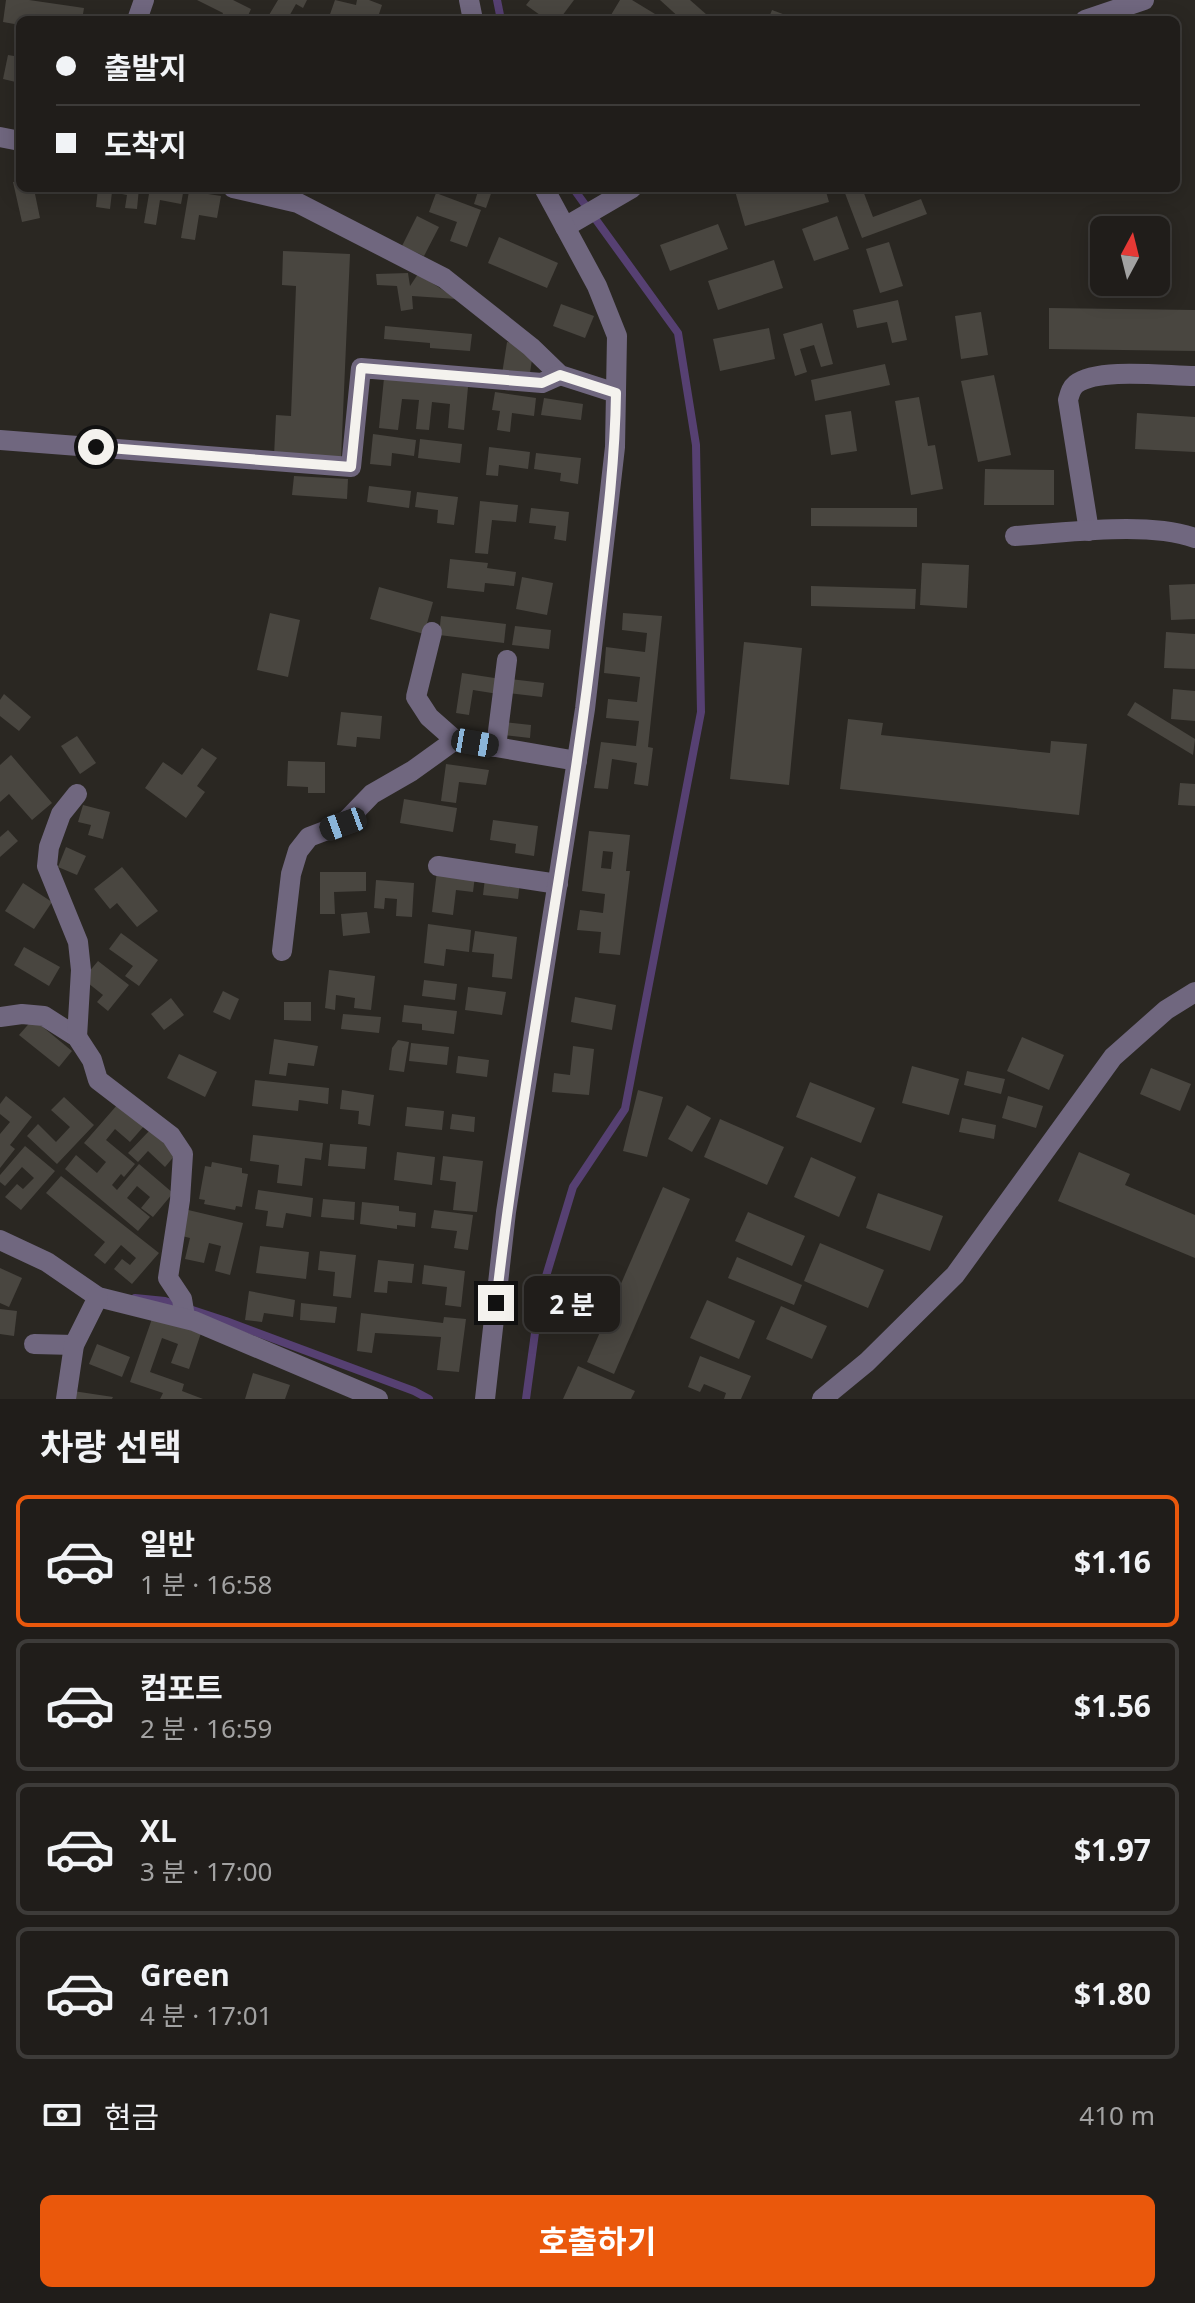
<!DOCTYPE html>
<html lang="ko">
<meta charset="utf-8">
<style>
:root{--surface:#201d1a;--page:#282623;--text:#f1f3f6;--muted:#a2a2a2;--line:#3d3b39;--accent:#ea580c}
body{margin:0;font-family:"Noto Sans","Noto Sans KR",sans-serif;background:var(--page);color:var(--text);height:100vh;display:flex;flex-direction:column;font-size:30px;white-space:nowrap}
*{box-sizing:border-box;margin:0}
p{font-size:26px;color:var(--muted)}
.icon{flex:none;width:44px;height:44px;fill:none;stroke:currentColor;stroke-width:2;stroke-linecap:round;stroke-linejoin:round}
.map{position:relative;height:1399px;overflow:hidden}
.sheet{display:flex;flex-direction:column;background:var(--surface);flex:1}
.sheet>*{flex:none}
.guide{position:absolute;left:16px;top:16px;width:1164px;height:176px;border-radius:12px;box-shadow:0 4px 20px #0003,0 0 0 2px var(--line);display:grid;align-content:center;height:176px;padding:0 40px;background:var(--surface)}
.needle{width:52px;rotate:7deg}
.buttons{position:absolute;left:1090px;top:216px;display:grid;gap:16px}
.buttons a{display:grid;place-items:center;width:80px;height:80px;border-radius:12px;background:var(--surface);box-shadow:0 4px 20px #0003,0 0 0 2px var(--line);font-size:40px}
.end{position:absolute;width:36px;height:36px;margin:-18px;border:10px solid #f4f2ee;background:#111;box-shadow:0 0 0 4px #111}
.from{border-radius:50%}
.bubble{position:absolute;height:56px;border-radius:12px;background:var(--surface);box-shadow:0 4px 20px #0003,0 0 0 2px var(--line);font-size:26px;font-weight:700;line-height:56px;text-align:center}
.car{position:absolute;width:24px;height:48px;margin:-24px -12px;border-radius:10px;box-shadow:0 0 6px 2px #0007;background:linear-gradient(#222 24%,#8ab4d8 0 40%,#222 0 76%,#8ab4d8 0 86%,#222 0)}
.guide b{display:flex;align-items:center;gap:28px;height:76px;font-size:30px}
.guide b+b{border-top:2px solid var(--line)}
.guide i{width:20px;height:20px;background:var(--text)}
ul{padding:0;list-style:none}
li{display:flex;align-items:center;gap:24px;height:132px;margin:0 16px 12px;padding:0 24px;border:4px solid var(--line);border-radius:12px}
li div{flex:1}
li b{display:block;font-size:30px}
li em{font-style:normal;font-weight:700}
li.current{border-color:var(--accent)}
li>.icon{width:72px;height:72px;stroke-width:1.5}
h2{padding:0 40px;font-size:36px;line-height:96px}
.pay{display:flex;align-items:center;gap:20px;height:88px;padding:0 40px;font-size:30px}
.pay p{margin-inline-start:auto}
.action{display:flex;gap:16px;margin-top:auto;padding:16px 40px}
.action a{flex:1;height:92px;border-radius:12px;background:var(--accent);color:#fff;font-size:32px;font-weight:700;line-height:92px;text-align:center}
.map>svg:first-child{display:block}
</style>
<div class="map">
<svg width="1195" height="1399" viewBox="0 0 1195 1399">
<rect width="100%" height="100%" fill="#2a2722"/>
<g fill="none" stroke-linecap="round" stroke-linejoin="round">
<!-- stream -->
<g stroke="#564072" stroke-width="8">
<path d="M497 0 501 20"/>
<path d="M135 1298 165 1301 226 1321 414 1391 429 1399"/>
<path d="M526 1399 540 1296 573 1187 625 1109 701 712 696 445 678 333 573 188"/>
</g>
</g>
<!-- building -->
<g fill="#494640" fill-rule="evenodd">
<path d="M6 0H29L84 8 82 20H20V25L3 22Z"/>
<path d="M197 0H233L251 9 246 20H220L223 13Z"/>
<path d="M278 0H307L303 8 296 4 287 20H266Z"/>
<path d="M335 0 356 5 357 0H369L382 5 377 20H328Z"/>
<path d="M530 0H574L559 20H547L526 5Z"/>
<path d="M620 0H632L660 17 659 20H629L623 17 621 20H608Z"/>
<path d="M660 0H690L707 15 703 20H682Z"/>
<path d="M772 10 799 20H768Z"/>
<path d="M8 55 20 57V83L3 79Z"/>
<path d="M20 181V188H54L35 194 40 218 22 222 13 182Z"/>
<path d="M98 188H139L137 209 125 208 127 195 112 192 110 209 96 207Z"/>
<path d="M150 188H184L181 204 160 200 156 225 144 223Z"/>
<path d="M479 188H493L486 208 474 204Z"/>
<path d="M745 188H825L829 202 745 226 735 191Z"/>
<path d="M843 188H862L873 217 921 199 927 214 862 238Z"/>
<path d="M189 191 221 196 217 218 199 215 195 240 181 238Z"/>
<path d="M436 193 481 210 467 247 450 241 457 222 429 212Z"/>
<path d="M417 216 439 227 424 256 402 246Z"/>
<path d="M837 216 849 249 814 261 802 229Z"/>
<path d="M718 224 728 249 670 271 660 245Z"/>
<path d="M499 237 558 263 547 288 488 263Z"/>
<path d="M889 242 903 286 880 293 866 249Z"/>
<path d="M283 251 350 254 341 459 274 456 276 415 291 416 296 286 282 285Z"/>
<path d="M774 260 783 288 718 310 708 281Z"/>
<path d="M408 273 410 286 418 274 457 299 412 296 413 309 401 311 397 286 377 285 376 274Z"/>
<path d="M898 300 907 340 892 343 887 322 857 328 853 310Z"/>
<path d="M561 304 594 316 585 338 553 326Z"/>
<path d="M1049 308 1195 310V351L1049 349Z"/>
<path d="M981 312 988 355 961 359 955 316Z"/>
<path d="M822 323 833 364 821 367 814 345 800 349 807 372 795 376 783 334Z"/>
<path d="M385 326 472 334 470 351 430 348V343L384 339Z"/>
<path d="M769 328 775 359 720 371 713 339Z"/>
<path d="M507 342 513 343 532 360 529 379 502 374Z"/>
<path d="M885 364 890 385 815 401 811 380Z"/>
<path d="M994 375 1011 455 978 462 961 381Z"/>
<path d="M384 378 468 387 464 430 448 428 450 404 432 402 429 430 416 429 419 400 402 399 398 430 379 428Z"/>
<path d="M495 392 536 398 534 416 512 413 510 432 497 430 500 411 492 410Z"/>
<path d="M919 397 928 446 935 445 943 489 911 495 895 401Z"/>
<path d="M544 398 583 404 581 420 541 415Z"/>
<path d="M851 411 857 451 831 455 825 415Z"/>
<path d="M1137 413 1195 417V452L1135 449Z"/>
<path d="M373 434 416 440 414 456 392 453 391 466 370 464Z"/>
<path d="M420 439 462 444 460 463 418 458Z"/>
<path d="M489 447 530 452 528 469 499 465 498 476 486 475Z"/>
<path d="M536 453 581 458 578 484 560 481 561 473 534 469Z"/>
<path d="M985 469 1054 470V505H984Z"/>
<path d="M294 476 348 479 347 499 292 495Z"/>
<path d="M369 486 411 491 409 508 367 502Z"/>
<path d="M417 492 458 497 454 525 437 523 438 510 415 507Z"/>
<path d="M480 501 518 505 516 522 492 520 488 554 475 553Z"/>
<path d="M531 508 569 512 566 541 554 539 556 526 529 523Z"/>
<path d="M811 508H917V527L811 526Z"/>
<path d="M450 559 488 563 487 568 516 572 514 586 485 583 484 592 447 588Z"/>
<path d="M922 563 969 565 967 608 920 605Z"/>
<path d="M522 577 553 583 547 615 516 609Z"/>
<path d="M1195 584V619L1171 620 1169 585Z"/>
<path d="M811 586 916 589 915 609 811 606Z"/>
<path d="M379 587 433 602 424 634 370 619Z"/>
<path d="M270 613 300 620 288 677 257 670Z"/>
<path d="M623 613 662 616 648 747 653 748 648 786 634 784 637 763 612 759 608 789 594 788 601 742 636 746 639 721 606 718 608 699 637 702 640 677 604 673 606 647 645 652 647 633 622 630Z"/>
<path d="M441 616 506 624 504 643 439 635Z"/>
<path d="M515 626 551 630 549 649 512 645Z"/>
<path d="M1166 632 1195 634V669L1164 668Z"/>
<path d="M744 642 802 648 789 785 730 779Z"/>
<path d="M462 673 501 679 498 694 473 690 469 715 456 713Z"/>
<path d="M510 679 544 683 542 697 508 693Z"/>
<path d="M1173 689 1195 691V721L1171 719Z"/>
<path d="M4 694 31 717 19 731 0 716V700Z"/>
<path d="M1135 702 1195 739 1193 755 1127 715Z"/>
<path d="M341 712 382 716 380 739 357 737 356 747 337 745Z"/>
<path d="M848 719 883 723 881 735 1050 753 1051 741 1087 744 1079 815 840 789Z"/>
<path d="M504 722 531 725 530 738 503 735Z"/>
<path d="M77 736 96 763 80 774 61 746Z"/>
<path d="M202 748 217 758 197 786 205 792 186 818 145 788 163 762 182 775Z"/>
<path d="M11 755 52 803 32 820 9 794 0 802V765Z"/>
<path d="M288 761 325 762V793H308V787L287 786Z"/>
<path d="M446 764 489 770 486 785 459 782 456 803 441 801Z"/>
<path d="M1180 783 1195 784V806L1178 805Z"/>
<path d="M404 799 457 808 453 832 400 823Z"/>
<path d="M83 805 110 812 103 839 88 835 91 825 78 822Z"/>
<path d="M493 820 538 826 534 856 515 853 516 844 490 840Z"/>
<path d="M8 830 18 841 0 857V837Z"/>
<path d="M589 831 630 835 626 871H630L620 955 599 953 601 932 577 930 580 910 603 913 605 894 582 891ZM603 851 613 852 611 869 601 868Z"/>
<path d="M66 847 86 856 77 875 58 867Z"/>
<path d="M122 867 158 911 137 927 117 903 110 909 94 889Z"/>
<path d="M437 871 475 876 473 892 456 890 453 915 432 912Z"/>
<path d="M320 872H366V891L334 892 335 914H320Z"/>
<path d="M485 878 520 882 518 899 483 895Z"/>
<path d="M376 880 414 883 412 917 396 916 397 899 385 898 384 909 374 908Z"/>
<path d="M23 883 52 902 34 929 5 911Z"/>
<path d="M367 912 370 933 343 936 341 914Z"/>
<path d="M428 924 471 930 469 952 446 949 444 966 424 963Z"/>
<path d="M475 931 517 937 512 979 492 977 494 954 472 952Z"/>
<path d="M121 933 158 960 139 986 125 976 133 966 109 949Z"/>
<path d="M24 947 60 967 49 986 14 965Z"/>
<path d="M98 961 129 985 108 1011 97 1002 103 995 83 979Z"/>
<path d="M329 970 375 976 371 1010 354 1008 355 998 336 995 335 1010 325 1008Z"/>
<path d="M424 980 457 984 455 1000 422 996Z"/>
<path d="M468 987 506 992 502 1015 465 1010Z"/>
<path d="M223 991 239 999 230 1020 213 1012Z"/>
<path d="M575 997 616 1005 612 1030 571 1022Z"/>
<path d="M171 998 184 1015 164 1030 151 1014Z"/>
<path d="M284 1002H311V1021L284 1020Z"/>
<path d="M404 1005 457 1011 454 1034 422 1030V1024L402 1022Z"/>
<path d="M343 1014 381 1017 379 1033 341 1029Z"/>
<path d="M33 1019 72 1051 59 1067 19 1035Z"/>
<path d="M1022 1037 1064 1055 1049 1090 1007 1071Z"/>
<path d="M274 1039 318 1046 314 1066 288 1063 286 1076 269 1074Z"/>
<path d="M398 1040 409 1042 404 1072 389 1070 392 1048Z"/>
<path d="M411 1043 449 1047 447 1065 409 1061Z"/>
<path d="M573 1046 594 1049 589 1095 552 1092 554 1073 570 1075Z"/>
<path d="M179 1054 217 1072 205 1097 167 1078Z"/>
<path d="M458 1056 489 1060 487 1077 456 1073Z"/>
<path d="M912 1066 959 1079 949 1115 902 1103Z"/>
<path d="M1151 1068 1191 1084 1180 1111 1140 1094Z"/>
<path d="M967 1071 1005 1079 1001 1094 964 1085Z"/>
<path d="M255 1080 329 1088 328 1104 299 1100 298 1111 252 1106Z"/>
<path d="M810 1082 875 1108 861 1143 796 1117Z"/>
<path d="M342 1090 374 1095 370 1126 358 1124 359 1111 340 1109Z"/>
<path d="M638 1090 663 1097 647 1157 623 1151Z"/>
<path d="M6 1096 32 1117 10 1145 15 1149 0 1168V1134L10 1122 0 1114V1104Z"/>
<path d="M1008 1096 1043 1106 1036 1128 1002 1118Z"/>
<path d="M64 1097 94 1125 57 1164 27 1136 38 1124 56 1142 70 1127 51 1110Z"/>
<path d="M118 1104 144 1126 130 1142 115 1129 106 1140 135 1164 124 1177 121 1174 112 1185 117 1190 139 1164 173 1193 153 1217 141 1208 150 1197 137 1186 127 1198 150 1217 138 1231 65 1169 76 1155 97 1173 106 1162 84 1143Z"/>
<path d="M687 1105 711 1118 692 1152 668 1139Z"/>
<path d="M407 1107 444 1111 442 1130 405 1126Z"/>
<path d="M452 1114 475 1117 474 1132 450 1129Z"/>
<path d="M962 1118 996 1125 994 1139 959 1132Z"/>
<path d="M720 1119 784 1147 767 1185 704 1157Z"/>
<path d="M150 1130 176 1154 165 1167 148 1151 138 1162 128 1153Z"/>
<path d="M253 1135 323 1143 321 1160 305 1158 302 1186 277 1183 279 1165 250 1161Z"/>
<path d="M330 1144 367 1147 365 1169 328 1166Z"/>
<path d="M25 1146 55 1171 21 1210 5 1197 17 1184 23 1189 34 1178 22 1167 5 1186 0 1182V1175Z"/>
<path d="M397 1152 435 1157 432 1185 394 1180Z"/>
<path d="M1079 1152 1130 1174 1125 1185 1195 1215V1258L1058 1201Z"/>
<path d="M443 1156 483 1161 477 1212 453 1210 456 1182 440 1180Z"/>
<path d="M811 1157 856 1177 839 1217 794 1197Z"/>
<path d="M212 1162 242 1168V1173L248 1174 242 1207 236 1206 235 1210 204 1204 205 1200 199 1199 205 1166 211 1167Z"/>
<path d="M61 1176 159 1253 132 1284 114 1269 122 1259 130 1265 136 1258 121 1245 105 1264 94 1255 105 1242 46 1193Z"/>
<path d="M663 1187 690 1199 614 1374 587 1362Z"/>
<path d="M258 1190 313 1198 311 1217 286 1213 283 1228 266 1226 268 1211 255 1209Z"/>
<path d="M878 1193 943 1216 930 1251 866 1228Z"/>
<path d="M323 1199 355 1202 354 1220 321 1217Z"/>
<path d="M362 1202 399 1206V1211L416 1213 415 1227 397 1225V1229L360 1224Z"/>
<path d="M184 1209 243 1223 230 1275 215 1271 221 1246 209 1243 204 1263 185 1259 190 1238 178 1235Z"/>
<path d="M434 1210 473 1215 468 1250 454 1248 457 1231 431 1228Z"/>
<path d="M748 1212 805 1236 792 1266 735 1241Z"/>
<path d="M820 1243 884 1270 868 1308 804 1281Z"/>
<path d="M260 1246 309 1252 306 1279 256 1273Z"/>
<path d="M320 1251 356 1255 351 1298 333 1296 335 1272 318 1270Z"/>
<path d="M737 1257 802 1285 794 1305 728 1278Z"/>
<path d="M378 1260 414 1264 412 1283 388 1281 387 1293 374 1292Z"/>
<path d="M424 1265 465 1271 461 1307 445 1305 447 1287 422 1284Z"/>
<path d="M0 1268 22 1278 9 1307 0 1303Z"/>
<path d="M249 1291 295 1300 293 1317 264 1313 262 1322 245 1320Z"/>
<path d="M707 1300 755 1321 739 1359 690 1338Z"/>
<path d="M301 1303 337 1307 335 1323 300 1320Z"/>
<path d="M781 1306 827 1326 812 1359 766 1339Z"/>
<path d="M0 1309 17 1311 14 1336 0 1334Z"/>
<path d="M154 1313 202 1330 189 1369 171 1363 178 1344 162 1338 150 1372 184 1384 182 1391 203 1399H160L163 1393 130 1382Z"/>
<path d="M361 1313 443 1323 444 1317 466 1319 459 1372 437 1370 441 1337 375 1333 372 1353 357 1351Z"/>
<path d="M97 1344 130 1357 122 1377 89 1364Z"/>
<path d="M700 1356 751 1376 741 1399H724L726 1393 704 1384 700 1392 688 1387Z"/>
<path d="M578 1366 635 1391 631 1399H563Z"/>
<path d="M253 1373 290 1385 285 1399H245Z"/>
<path d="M73 1391 113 1397 112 1399H72Z"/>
</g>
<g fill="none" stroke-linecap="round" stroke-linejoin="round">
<!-- minor -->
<g stroke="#70677f" stroke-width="20">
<path d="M137 20 144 0"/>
<path d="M1085 20 1144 0"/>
<path d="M0 137 20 141"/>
<path d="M233 188 298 203 444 278 531 347 560 375 616 393"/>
<path d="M565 227 632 188"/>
<path d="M0 440 351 467 361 368 542 383 560 375"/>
<path d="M1089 531 1068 400C1070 393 1071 388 1076 384 1098 367 1167 376 1195 376"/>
<path d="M1015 536C1068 533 1146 521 1195 538"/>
<path d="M432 632 416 697 429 717 455 740"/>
<path d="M496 747 507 660"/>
<path d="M438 866 558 884"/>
<path d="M282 951 291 874 298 851 309 837 343 824 372 794 412 771 455 740 577 761"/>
<path d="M0 1017 22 1014 44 1016 77 1037 92 1060 98 1080 171 1136 183 1154 180 1200 168 1278 182 1299 185 1317"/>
<path d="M77 1037 81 970 78 942 47 866 49 847 61 814 77 794"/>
<path d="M0 1240 47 1262 98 1297 194 1321 378 1399"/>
<path d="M34 1344 74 1345"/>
<path d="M66 1399 74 1345 98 1297"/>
<path d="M822 1399 867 1362 955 1275 1113 1057 1166 1010 1195 992"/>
</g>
<!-- tertiary -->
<g stroke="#70677f" stroke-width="20">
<path d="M469 0 473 20"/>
<path d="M485 1399 506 1212 585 709 615 447 617 336 597 286 544 188"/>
</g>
</g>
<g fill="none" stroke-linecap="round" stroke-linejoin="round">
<!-- route -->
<path stroke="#f4f2ee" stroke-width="10" d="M96 447 351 467 361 368 542 383 560 375 616 393C615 470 604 546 595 622 569 850 522 1075 496 1303"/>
</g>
</svg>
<div class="buttons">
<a><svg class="needle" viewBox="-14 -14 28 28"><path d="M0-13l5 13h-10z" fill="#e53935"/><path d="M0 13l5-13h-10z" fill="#a2a2a2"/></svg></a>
</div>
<i class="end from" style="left:96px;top:447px"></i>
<i class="end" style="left:496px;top:1303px"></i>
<div class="bubble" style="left:524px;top:1276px;width:96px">2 분</div>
<i class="car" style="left:475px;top:743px;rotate:100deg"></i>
<i class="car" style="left:343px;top:824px;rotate:250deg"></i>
<div class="guide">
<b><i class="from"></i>출발지</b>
<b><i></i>도착지</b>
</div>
</div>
<section class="sheet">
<h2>차량 선택</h2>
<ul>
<li class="current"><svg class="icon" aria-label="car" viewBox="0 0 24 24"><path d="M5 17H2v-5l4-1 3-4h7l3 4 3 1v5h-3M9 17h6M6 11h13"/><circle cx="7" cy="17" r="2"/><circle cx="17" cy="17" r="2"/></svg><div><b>일반</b><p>1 분 · 16:58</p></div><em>$1.16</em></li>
<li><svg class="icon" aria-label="car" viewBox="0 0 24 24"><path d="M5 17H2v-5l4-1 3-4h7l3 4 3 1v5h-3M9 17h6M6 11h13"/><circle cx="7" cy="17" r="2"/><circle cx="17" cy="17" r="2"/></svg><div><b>컴포트</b><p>2 분 · 16:59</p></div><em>$1.56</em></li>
<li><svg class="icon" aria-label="car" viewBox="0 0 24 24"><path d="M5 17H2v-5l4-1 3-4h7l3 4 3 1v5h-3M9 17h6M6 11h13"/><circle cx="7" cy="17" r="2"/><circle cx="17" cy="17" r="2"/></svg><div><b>XL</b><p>3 분 · 17:00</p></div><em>$1.97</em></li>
<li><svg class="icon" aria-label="car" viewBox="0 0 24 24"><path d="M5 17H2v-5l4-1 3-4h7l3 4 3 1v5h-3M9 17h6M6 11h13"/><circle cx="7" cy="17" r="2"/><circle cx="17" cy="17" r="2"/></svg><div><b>Green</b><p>4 분 · 17:01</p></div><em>$1.80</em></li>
</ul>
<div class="pay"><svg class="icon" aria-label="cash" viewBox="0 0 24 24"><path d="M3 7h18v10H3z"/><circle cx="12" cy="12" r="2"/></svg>현금<p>410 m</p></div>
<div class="action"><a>호출하기</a></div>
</section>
